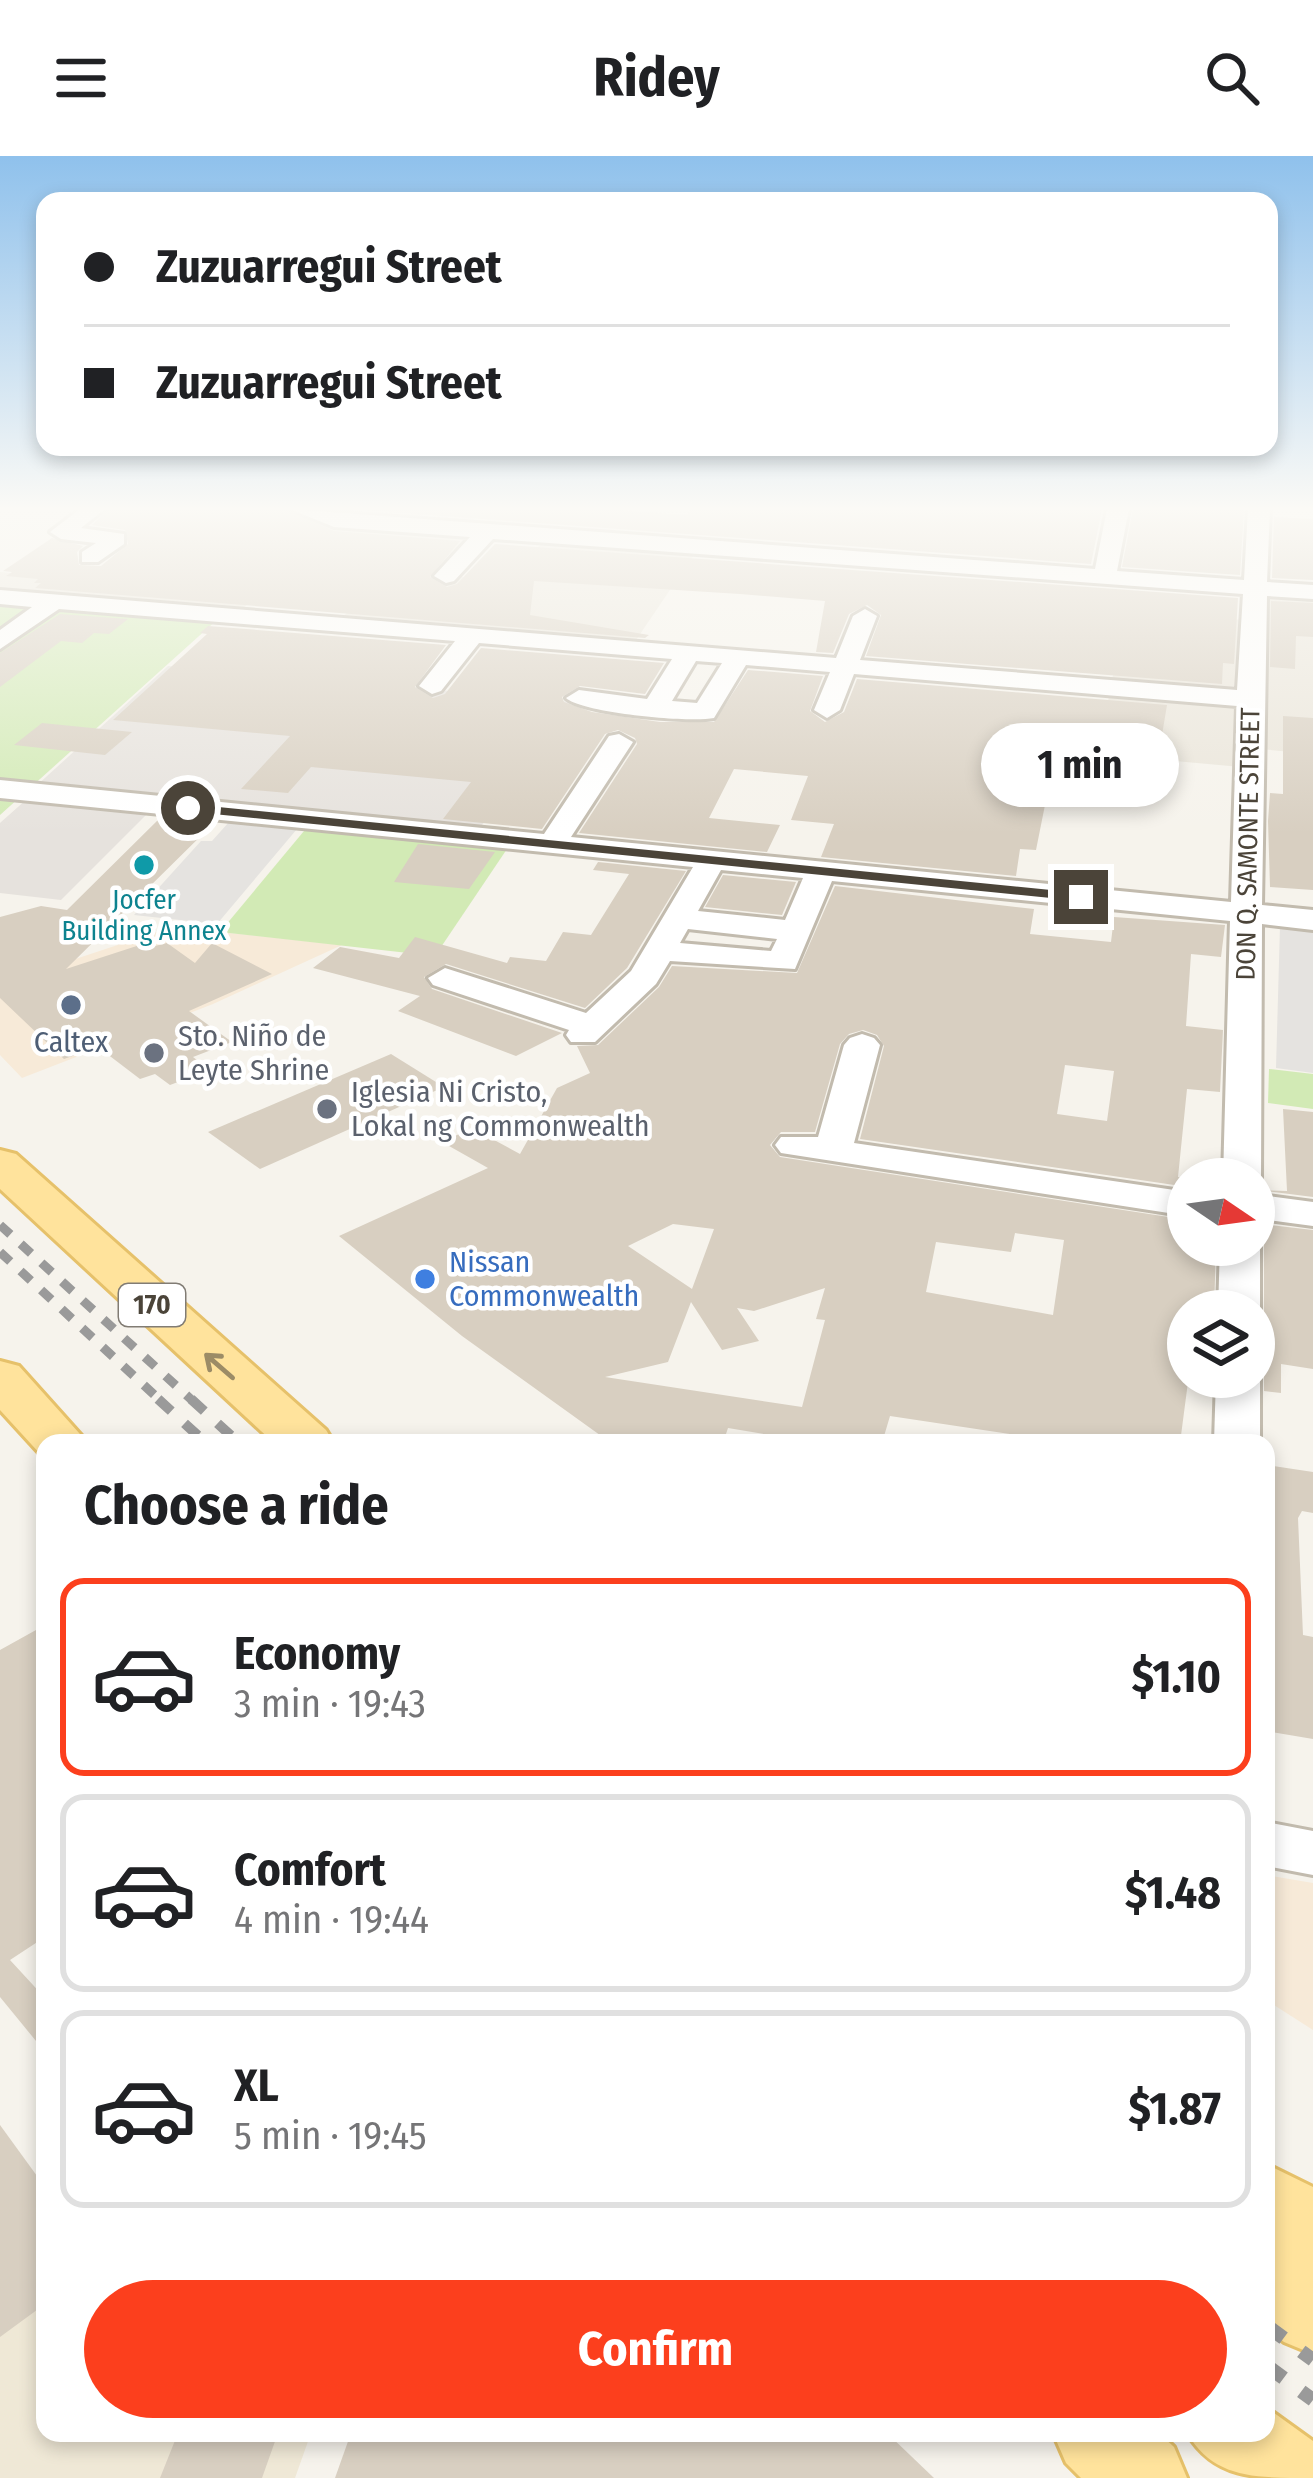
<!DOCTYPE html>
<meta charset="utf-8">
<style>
:root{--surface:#fff;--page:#f2f2f2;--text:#202124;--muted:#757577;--line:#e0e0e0;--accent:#fc3f1d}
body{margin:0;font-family:"Fira Sans Condensed",sans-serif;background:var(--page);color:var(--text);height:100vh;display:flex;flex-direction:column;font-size:45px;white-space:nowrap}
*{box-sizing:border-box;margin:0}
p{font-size:39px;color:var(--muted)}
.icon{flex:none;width:66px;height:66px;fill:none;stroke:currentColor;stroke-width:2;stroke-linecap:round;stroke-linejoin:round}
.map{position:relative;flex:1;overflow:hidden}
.side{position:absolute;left:36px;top:1278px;width:1239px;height:1008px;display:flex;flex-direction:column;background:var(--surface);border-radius:24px;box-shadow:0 6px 18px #0003}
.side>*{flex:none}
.guide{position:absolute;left:36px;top:36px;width:1242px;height:264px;border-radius:24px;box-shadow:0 6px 18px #0003;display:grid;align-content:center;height:264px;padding:0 48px;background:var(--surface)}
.needle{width:78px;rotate:103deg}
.controls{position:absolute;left:1167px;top:1002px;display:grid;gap:24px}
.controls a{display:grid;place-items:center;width:108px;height:108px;border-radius:50%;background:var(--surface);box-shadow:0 6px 18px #0003;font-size:60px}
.end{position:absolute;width:54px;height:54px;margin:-27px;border:15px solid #4b4439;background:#fff;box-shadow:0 0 0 6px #fff}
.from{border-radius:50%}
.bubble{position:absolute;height:84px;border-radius:42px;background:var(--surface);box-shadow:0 6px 18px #0003;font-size:39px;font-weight:700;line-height:84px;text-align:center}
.guide b{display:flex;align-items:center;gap:42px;height:114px;font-size:45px}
.guide b+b{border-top:3px solid var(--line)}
.guide i{width:30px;height:30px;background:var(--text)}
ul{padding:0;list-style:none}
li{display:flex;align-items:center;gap:36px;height:198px;margin:0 24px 18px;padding:0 24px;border:6px solid var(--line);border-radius:24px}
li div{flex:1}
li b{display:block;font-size:45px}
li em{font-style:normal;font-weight:700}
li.current{border-color:var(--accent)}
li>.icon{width:108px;height:108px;stroke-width:1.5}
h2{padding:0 48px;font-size:54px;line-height:144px}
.button{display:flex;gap:24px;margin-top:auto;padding:24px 48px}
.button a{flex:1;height:138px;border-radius:72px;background:var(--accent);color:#fff;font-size:48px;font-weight:700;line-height:138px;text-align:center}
header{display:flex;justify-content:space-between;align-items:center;height:156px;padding:0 48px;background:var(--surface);font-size:54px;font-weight:700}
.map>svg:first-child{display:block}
</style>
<header><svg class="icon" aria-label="menu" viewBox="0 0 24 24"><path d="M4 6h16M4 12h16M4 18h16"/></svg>Ridey<svg class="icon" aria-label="search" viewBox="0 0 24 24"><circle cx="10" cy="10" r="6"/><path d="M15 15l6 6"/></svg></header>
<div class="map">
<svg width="1313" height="2322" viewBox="0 0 1313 2322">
<rect width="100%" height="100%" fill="#f6f3ec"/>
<!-- residential -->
<g fill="#eae5da">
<path d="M328 366 479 376 442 419 509 425 547 381 697 394 634 487 340 464 383 419 274 409Z"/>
<path d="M0 416 119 427 258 438 239 456 0 437Z"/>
<path d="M1263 428 1313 432V598L1240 591 1241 611 1098 598 1125 456 1260 465Z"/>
</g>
<!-- commercial -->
<g fill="#f7ead8">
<path d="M184 767 220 776 342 789 213 848 22 922 0 899V828Z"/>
<path d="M1266 1719 1313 1727V1874L1266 1844Z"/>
</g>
<!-- industrial -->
<g fill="#e6e2dd">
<path d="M168 510 574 546 479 673 35 631Z"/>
<path d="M27 643 150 655 61 744 0 737V667Z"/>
</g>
<!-- education -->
<path fill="#efe8d6" d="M45 2060V2277H311L295 2322H0V2093Z"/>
<!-- green -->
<g fill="#d2eab5">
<path d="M0 443 219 462 0 659Z"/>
<path d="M309 669 509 690 435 800 220 776Z"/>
<path d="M1269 913 1313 918V953L1268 947Z"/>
</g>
<!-- parking -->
<g fill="#e5e3e0">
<path d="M229 666 297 673 217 768 134 759 201 685H212Z"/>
<path d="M1280 770 1313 774V917L1276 912Z"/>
</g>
<!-- building -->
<g fill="#d8cfc1" fill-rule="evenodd">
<path d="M109 353H286L334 375 460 385 430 421 447 431 457 428 495 388 1238 442 1234 508 1223 507 1222 528 866 500 881 459 867 449 849 458 833 497 816 496 825 445 740 438 534 425 530 459 649 479 645 482 35 432 41 427H34L38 423 6 420 12 416 3 415 52 382 83 390 77 396 79 409 101 410 128 388 125 374 92 369Z"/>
<path d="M350 353H605L687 359 691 353H1102L1091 408Z"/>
<path d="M1133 353H1244L1240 419 1122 411Z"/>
<path d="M1274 361 1313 363V424L1272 422Z"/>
<path d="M1271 445 1313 447V481L1296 480 1295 513 1270 511Z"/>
<path d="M60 458 128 463 109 478 94 477 82 487 61 485 0 531V497Z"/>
<path d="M208 470 446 489 415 531 433 542 445 538 481 492 664 507 645 538 580 530 562 541 564 546 592 556 660 566H714L748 514 823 520 810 555 825 566 844 556 857 523 1167 549 1160 591 1097 586 1096 592 1057 589 1036 694 1020 693 1016 720 821 701 834 668 791 664 808 620 734 613 709 662 780 669 767 696 579 677 637 588 635 582 618 574 605 578 542 673 443 663 471 626 311 611 288 637 241 633 290 580 113 564 207 478 200 477Z"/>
<path d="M1283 560 1313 562V734L1270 731 1268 665 1270 637 1283 638Z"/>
<path d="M42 567 132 576 105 599 14 589Z"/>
<path d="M160 662 213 668 66 813 149 786 155 790 167 787 195 807 212 787 272 818 189 855 232 886 193 901 210 914 170 929 155 918 140 923 98 891 64 903 0 842V761L41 750 67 754Z"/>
<path d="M418 688 495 696 469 733 394 726Z"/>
<path d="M598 706 686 715 627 812 585 852 446 808 424 821 432 833 562 877 516 900 398 855 420 840 313 812 340 791 399 802 415 781 507 807 510 801 546 805 563 776 591 779 629 718 593 714Z"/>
<path d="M723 719 796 726 782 759 705 751Z"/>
<path d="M835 730 1034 753 1030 778 1111 786 1114 761 1225 769 1221 801 1191 798 1186 870 1223 874 1220 936 1187 933 1178 1021 1188 1023V1031L860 983 884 890 877 879 863 874 849 878 840 888 815 976H781L770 989 780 1001 1188 1064V1089H1216L1214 1155H1188V1226L1180 1287H1070L890 1260 882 1287H817L728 1272 725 1281 709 1280 707 1287H611L462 1180 339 1080 488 1012 442 986 472 972 520 998 557 932 590 917 577 890 598 889 659 831 672 810 797 817ZM1065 909 1114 915 1107 965 1057 958ZM673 1068 714 1073 692 1133 628 1090ZM1015 1077 1064 1084 1053 1159 926 1136 936 1086 1011 1096ZM825 1132 816 1163 825 1164 802 1251 605 1221 668 1206 691 1146 722 1194 759 1185 737 1152 754 1155Z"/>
<path d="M391 898 444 931 260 1013 208 976Z"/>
<path d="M1283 953 1313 956V1041L1259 1034 1287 1035Z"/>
<path d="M1254 1067 1313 1074V1213L1281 1208V1237L1264 1235V1219L1254 1208V1168L1264 1155V1089L1254 1076Z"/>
<path d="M1266 1309 1313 1316V1357L1302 1355 1298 1362 1303 1479 1313 1481V1583L1266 1575Z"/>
<path d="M45 1469V1781L10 1804 45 1842V1896L0 1841V1494Z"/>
<path d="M0 1969 45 2031V2148L0 2181Z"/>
<path d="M178 2277H278L262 2322H160Z"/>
<path d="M351 2277H887L934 2322H335Z"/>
</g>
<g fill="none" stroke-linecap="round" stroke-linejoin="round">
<defs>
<g id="minor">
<path d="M80 353H105L81 372 124 378V388L98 406H82V396L96 387 61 383 50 376Z"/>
<path d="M290 353 1095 413 1107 353H1129L1117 415 1244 424 1248 353H1270L1267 426 1313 429V443L1267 440 1262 749 1313 754V774L1262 768 1261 1023 1256 1031 1254 1023H1223L1230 765 832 725 795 813 670 805 656 828 595 886H571L566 879 569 874 433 829 428 822 445 812 586 857 631 815 693 711 0 642V624L544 678 609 580 619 578 633 586 571 681 1231 746 1237 550 854 518 840 554 827 562 814 554 830 516 746 509 714 562C689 567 583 557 566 542L579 534 647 543 672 503 479 487 441 535 432 538 419 530 455 485 59 453 0 493V474L32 451 0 448V434L836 502 853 460 865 453 877 460 860 504 1237 534 1243 438 493 383 454 425 446 427 434 420 470 381 334 371ZM696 505 722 507 697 547 672 545ZM721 714 803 722 785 764 698 755ZM688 773 777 783 771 795 680 787Z"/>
<path d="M862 878 874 882 880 889 854 987 1188 1036V1060L781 997 775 989 781 981H818L844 889 850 882Z"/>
<path d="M1254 1038 1313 1046V1070L1254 1062Z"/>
<path d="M1254 1080 1260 1089V1155L1254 1164V1155H1218L1220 1089H1254Z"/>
<path d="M1254 1212 1260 1221V1287H1214L1216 1221H1254Z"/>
<path d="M1266 1666 1313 1675V1719L1266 1710Z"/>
</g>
<g id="major">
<path d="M0 994 16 998 326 1274 334 1287H274L0 1033Z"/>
<path d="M0 1205 19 1210 88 1287H45L42 1300 0 1254Z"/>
<path d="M1266 2008 1313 2031V2198L1284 2186 1266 2172Z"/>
<path d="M1266 2251 1313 2285V2322C1252 2322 1214 2322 1187 2277H1266Z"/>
<path d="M1053 2277H1159L1174 2291 1187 2322H1081L1066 2307Z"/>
</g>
</defs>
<!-- minor casing -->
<use href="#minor" stroke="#c2bbae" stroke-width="6"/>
<!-- major casing -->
<use href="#major" stroke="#e6c16a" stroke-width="6"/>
<!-- minor -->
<use href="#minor" fill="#fff" fill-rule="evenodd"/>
<!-- major -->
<use href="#major" fill="#ffe39c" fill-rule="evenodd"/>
<!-- rail-far2 -->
<g stroke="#9a9a9a" stroke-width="9" stroke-dasharray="14 14" stroke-linecap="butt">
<path d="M0 1069 194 1246"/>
<path d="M0 1096 162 1246"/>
</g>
<!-- rail-far1 -->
<g stroke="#9a9a9a" stroke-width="10" stroke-dasharray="18 18" stroke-linecap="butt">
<path d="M158 1243 206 1287"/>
<path d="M191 1243 239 1287"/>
</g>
<!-- rail -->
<g stroke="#9a9a9a" stroke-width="14" stroke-dasharray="22 22" stroke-linecap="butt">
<path d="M1266 2169 1313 2204"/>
<path d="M1266 2209 1313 2244"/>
</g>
</g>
<!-- one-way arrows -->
<defs><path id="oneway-shaft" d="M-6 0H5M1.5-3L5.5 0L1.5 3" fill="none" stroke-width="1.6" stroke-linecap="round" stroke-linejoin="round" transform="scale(3)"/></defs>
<use stroke="#9c8c66" href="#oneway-shaft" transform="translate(219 1210) rotate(-139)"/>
<!-- sky -->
<linearGradient id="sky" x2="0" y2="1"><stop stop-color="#8fc1ec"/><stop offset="0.52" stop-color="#fbfaf6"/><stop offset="1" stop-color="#fbfaf6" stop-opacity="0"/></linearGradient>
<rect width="1313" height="678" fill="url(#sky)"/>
<!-- route -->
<path fill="#4b4439" d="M188 648 1081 737 1088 741 1081 745 183 655Z"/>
<!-- markers -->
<circle fill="#0f9aa8" stroke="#fff" stroke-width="4.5" cx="144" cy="709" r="12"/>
<circle fill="#5c6f8a" stroke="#fff" stroke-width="4.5" cx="71" cy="849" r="12"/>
<g fill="#6b7280" stroke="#fff" stroke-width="4.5">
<circle cx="154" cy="897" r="12"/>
<circle cx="327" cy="953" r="12"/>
</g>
<circle fill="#3f7fe0" stroke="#fff" stroke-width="4.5" cx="425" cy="1123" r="12"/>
<g text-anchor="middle" stroke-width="9" stroke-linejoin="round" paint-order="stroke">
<!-- far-street labels -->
<g font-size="27" fill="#4b4439" stroke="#fff">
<text transform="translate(1248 688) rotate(-89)" y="9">DON Q. SAMONTE STREET</text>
</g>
<!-- far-culture labels -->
<g font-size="27" fill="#0d838f" stroke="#fff">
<text x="144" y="753">Jocfer<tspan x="144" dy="31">Building Annex</tspan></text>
</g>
<!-- shield labels -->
<rect fill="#fff" stroke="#817c74" stroke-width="3" x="119" y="1128" width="66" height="42" rx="9"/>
<g font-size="27" font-weight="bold" fill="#4b4439">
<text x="152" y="1158">170</text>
</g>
<!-- worship labels -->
<g font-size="30" fill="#5b616d" stroke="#fff" text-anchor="start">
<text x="178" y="890">Sto. Niño de<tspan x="178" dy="34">Leyte Shrine</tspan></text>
<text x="351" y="946">Iglesia Ni Cristo,<tspan x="351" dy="34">Lokal ng Commonwealth</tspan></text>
</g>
<!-- service labels -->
<g font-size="30" fill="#4e5e75" stroke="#fff">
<text x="71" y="896">Caltex</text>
</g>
<!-- shop labels -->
<g font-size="30" fill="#366cbe" stroke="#fff" text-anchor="start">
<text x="449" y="1116">Nissan<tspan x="449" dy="34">Commonwealth</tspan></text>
</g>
</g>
</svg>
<div class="controls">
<a><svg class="needle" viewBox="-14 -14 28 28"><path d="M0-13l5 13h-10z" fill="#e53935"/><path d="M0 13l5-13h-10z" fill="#757577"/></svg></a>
<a><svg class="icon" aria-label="layers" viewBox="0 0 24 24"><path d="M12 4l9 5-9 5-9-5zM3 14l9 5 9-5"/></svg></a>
</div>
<i class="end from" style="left:188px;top:652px"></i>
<i class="end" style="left:1081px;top:741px"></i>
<div class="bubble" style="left:981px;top:567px;width:198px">1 min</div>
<div class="guide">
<b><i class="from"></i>Zuzuarregui Street</b>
<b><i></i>Zuzuarregui Street</b>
</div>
<section class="side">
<h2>Choose a ride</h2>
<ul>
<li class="current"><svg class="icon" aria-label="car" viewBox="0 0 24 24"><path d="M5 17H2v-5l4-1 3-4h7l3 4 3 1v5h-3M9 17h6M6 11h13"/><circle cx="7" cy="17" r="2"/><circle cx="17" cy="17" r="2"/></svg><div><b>Economy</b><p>3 min · 19:43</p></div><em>$1.10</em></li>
<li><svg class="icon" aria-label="car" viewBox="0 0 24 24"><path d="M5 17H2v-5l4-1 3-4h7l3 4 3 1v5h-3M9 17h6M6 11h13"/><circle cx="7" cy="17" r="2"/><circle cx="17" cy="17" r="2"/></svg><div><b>Comfort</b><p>4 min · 19:44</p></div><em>$1.48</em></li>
<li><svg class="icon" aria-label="car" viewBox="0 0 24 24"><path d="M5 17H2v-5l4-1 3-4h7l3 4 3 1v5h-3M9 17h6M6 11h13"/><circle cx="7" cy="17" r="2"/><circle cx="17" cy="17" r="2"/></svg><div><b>XL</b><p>5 min · 19:45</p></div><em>$1.87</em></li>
</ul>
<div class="button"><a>Confirm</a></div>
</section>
</div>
